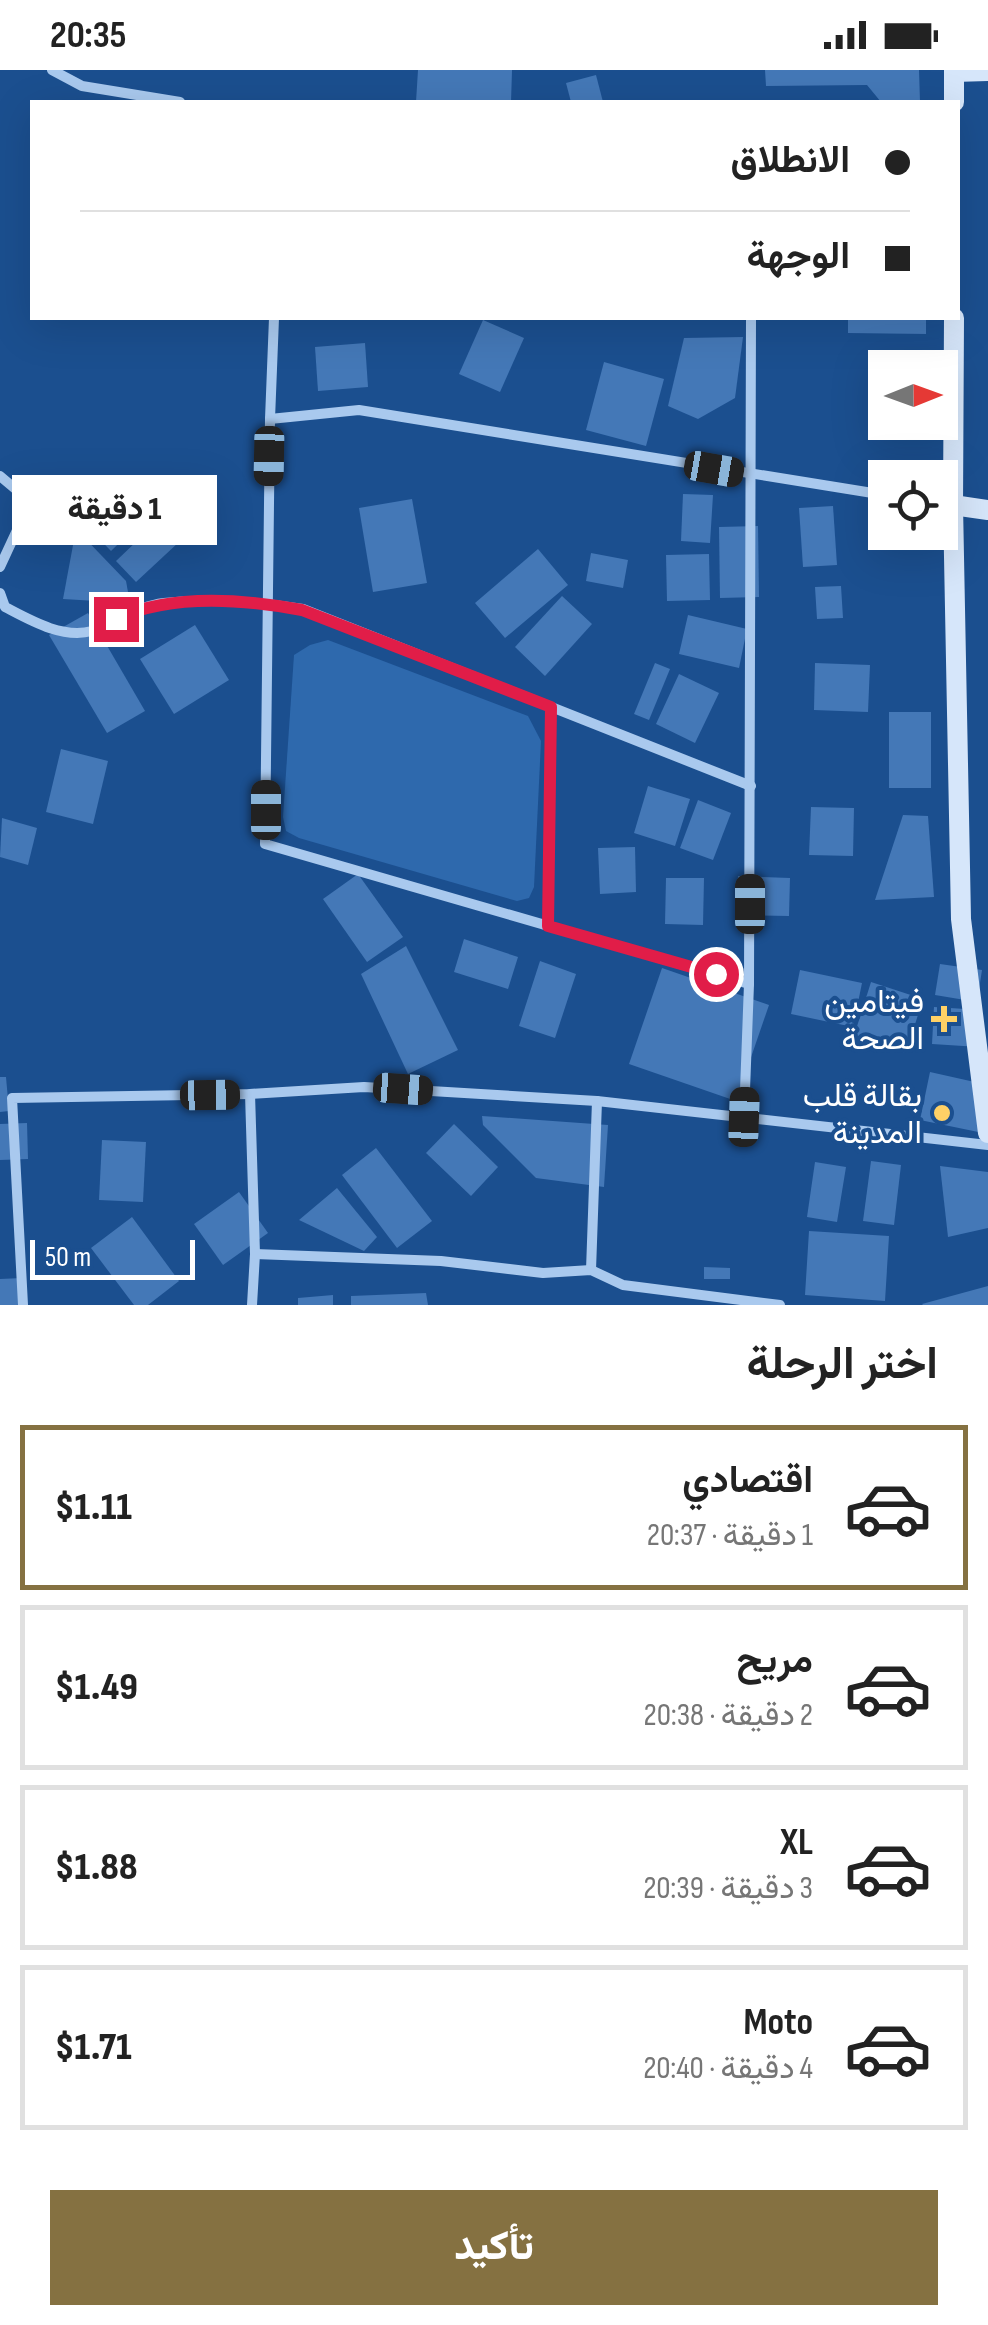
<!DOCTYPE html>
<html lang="ar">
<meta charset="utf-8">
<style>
:root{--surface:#fff;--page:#f2f2f2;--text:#222;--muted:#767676;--line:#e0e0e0;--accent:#857141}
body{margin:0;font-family:"Sofia Sans Condensed",Vazirmatn,sans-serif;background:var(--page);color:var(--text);direction:rtl;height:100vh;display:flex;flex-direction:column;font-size:38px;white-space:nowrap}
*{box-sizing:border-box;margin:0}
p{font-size:32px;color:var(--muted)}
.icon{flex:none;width:55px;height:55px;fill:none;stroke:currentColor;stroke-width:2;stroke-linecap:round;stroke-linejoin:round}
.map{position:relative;height:1235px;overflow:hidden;direction:ltr}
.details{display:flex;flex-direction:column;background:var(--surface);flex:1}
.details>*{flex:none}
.hud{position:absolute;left:30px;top:30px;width:930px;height:220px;border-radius:0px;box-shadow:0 10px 40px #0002;direction:rtl;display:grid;align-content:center;height:220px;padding:0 50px;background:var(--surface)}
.needle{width:65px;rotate:89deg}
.tools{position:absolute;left:868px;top:280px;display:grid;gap:20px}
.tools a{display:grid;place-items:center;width:90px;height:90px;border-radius:0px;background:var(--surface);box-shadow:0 10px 40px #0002;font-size:50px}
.scale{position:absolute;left:30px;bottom:25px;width:165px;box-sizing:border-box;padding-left:10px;border:5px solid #fff;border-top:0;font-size:28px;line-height:35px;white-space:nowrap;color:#fff;-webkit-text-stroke:8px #1b4f8f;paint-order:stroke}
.end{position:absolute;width:45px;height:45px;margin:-22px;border:12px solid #e11d48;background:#fff;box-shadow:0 0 0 5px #fff}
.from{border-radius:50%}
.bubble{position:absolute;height:70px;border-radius:0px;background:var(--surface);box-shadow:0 10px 40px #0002;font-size:32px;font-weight:800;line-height:70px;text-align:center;direction:rtl}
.car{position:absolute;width:30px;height:60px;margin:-30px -15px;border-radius:12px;box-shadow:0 0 8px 2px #0007;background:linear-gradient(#222 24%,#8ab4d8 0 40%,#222 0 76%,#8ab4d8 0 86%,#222 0)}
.hud b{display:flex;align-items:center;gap:35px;height:95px;font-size:38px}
.hud b+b{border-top:2px solid var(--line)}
.hud i{width:25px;height:25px;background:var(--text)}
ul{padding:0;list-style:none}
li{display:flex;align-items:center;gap:30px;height:165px;margin:0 20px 15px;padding:0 30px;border:5px solid var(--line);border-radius:0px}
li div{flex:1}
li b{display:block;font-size:38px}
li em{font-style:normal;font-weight:800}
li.active{border-color:var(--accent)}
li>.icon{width:90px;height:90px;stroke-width:1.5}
h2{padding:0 50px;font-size:45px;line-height:120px}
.primary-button{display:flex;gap:20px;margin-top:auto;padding:20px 50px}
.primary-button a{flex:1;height:115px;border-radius:0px;background:var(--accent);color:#fff;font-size:40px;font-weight:800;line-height:115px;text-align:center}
.status{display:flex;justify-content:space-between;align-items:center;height:70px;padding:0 50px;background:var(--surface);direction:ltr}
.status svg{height:28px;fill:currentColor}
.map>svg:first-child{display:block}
</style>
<div class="status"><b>20:35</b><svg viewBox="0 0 49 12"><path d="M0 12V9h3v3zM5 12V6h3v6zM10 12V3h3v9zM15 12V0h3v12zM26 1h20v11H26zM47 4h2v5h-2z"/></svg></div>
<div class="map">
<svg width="988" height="1235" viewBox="0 0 988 1235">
<rect width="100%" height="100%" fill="#1b4f8f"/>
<!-- green -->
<path fill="#2e69ad" d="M328 570 528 646 541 671 534 817 529 828 517 831 299 768 286 761 283 747 294 585 310 575Z"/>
<!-- building -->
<g fill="#4478b7">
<path d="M418 0H512L511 32H416Z"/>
<path d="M765 0H919L920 32H881L867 15 766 16Z"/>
<path d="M596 5 603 32H571L566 13Z"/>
<path d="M848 248H926V264L848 263Z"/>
<path d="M483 250 524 268 500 322 459 304Z"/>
<path d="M743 267 735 328 698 349 668 336 684 268Z"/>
<path d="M365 273 368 317 318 321 315 277Z"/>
<path d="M604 292 664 309 646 376 586 360Z"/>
<path d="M129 410 156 437 111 481 84 453Z"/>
<path d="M683 424 713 425 710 473 681 471Z"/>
<path d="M412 429 427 513 373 522 359 438Z"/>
<path d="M833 436 837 495 803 497 799 438Z"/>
<path d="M159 450 179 472 136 512 116 491Z"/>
<path d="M758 456 759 527 720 528 719 457Z"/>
<path d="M76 459 126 511 130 533 63 529Z"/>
<path d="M538 479 568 515 505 568 475 533Z"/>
<path d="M591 483 628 490 623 518 586 511Z"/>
<path d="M709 484 710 530 667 531 666 485Z"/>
<path d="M841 516 843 548 817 549 815 517Z"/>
<path d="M562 526 592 554 545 606 515 577Z"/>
<path d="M88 543 145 641 107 663 49 565Z"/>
<path d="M688 545 747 559 739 598 679 584Z"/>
<path d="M195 555 229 610 174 644 140 589Z"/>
<path d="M655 593 670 599 649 650 634 644Z"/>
<path d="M815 593 870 595 868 642 814 640Z"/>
<path d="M679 604 719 623 695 673 656 654Z"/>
<rect x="889" y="642" width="42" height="76"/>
<path d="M61 679 108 691 93 754 46 742Z"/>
<path d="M648 716 690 729 675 776 634 763Z"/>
<path d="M698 730 731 743 713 790 680 778Z"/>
<path d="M811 737 854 738 853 786 809 785Z"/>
<path d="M903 745 928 746 934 827 875 830Z"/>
<path d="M2 748 37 758 28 795 0 787Z"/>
<path d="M635 777 636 822 600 824 598 778Z"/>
<path d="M358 804 403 867 367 892 323 829Z"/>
<path d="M738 806 790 808 789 846 737 845Z"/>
<path d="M666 808H704L703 855 665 854Z"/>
<path d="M464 869 518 887 508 919 454 902Z"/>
<path d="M406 876 458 980 408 1004 361 904Z"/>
<path d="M540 891 576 904 555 968 519 956Z"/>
<path d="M940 894 982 900 977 932 935 925Z"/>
<path d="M662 898 769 935 736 1031 629 994Z"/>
<path d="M800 900 862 913 853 957 791 944Z"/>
<path d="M871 912 923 929 906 983 854 966Z"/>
<path d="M934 937 981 940 979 977 932 974Z"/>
<path d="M930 1002 988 1015V1064L920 1050Z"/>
<path d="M0 1007H6L9 1041 0 1042Z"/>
<path d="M482 1046 608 1055 604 1117 536 1108 483 1055Z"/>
<path d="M27 1053 28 1089 0 1090V1054Z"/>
<path d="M454 1054 498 1097 471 1126 426 1083Z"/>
<path d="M102 1070 146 1072 143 1132 99 1130Z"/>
<path d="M376 1078 432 1151 397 1178 342 1105Z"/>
<path d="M871 1091 901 1095 894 1155 863 1151Z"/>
<path d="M815 1092 846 1097 837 1152 807 1147Z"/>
<path d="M940 1096 988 1102V1158L948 1167Z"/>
<path d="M337 1118 377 1167 364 1181 299 1150Z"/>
<path d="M239 1122 268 1163 223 1195 194 1154Z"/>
<path d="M132 1147 179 1211 148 1235H134L91 1178Z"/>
<path d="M809 1161 889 1166 885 1231 805 1225Z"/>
<path d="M704 1197 730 1198V1209H704Z"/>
<path d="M22 1208 23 1235H0V1209Z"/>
<path d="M988 1216V1235H923L922 1234Z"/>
<path d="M426 1223 428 1235H351V1226Z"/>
<path d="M333 1225V1235H298V1228Z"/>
</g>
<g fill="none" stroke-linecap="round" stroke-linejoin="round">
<!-- street -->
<g stroke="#a9c9ee" stroke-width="10">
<path d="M52 0 82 16 180 32"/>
<path d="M274 248 270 349 265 774 749 914"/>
<path d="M270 349 359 340 885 425"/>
<path d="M0 406 19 422 25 443 0 497"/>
<path d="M0 523 5 537C30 550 62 569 92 561 118 553 137 536 164 533 208 528 259 532 303 539L751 716"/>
<path d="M548 856 551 637"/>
<path d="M250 1024 255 1184 252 1235"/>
<path d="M744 1047 749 914 751 248"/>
<path d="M255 1184 441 1191 543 1203 591 1200 623 1215 780 1235"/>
<path d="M591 1200 597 1031"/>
<path d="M23 1235 12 1028 250 1024 364 1017 597 1031 988 1075"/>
</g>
<!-- secondary -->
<g stroke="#d6e6fa" stroke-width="20">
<path d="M954 0V32"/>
<path d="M954 2 988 1"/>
<path d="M954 248 953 435 961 849 988 1063"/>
<path d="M953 435 988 440"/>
</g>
</g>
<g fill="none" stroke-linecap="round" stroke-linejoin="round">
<!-- route -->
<path stroke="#e11d48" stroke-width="12" d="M116 549C171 523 243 529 302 540L551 637 548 856 716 904"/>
</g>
<!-- markers -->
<g fill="#ffd166" stroke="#1b4f8f" stroke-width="4">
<path d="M939 934h10v10h10v10h-10v10h-10v-10h-10v-10h10z"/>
<circle cx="942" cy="1043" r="10"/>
</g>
<g text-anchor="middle" stroke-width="8" stroke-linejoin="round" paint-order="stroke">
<!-- poi labels -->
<g font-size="32" fill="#fff" stroke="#1b4f8f" text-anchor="end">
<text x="924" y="942">فيتامين<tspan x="924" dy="37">الصحة</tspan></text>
<text x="922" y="1036">بقالة قلب<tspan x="922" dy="37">المدينة</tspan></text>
</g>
</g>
</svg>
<div class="tools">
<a><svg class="needle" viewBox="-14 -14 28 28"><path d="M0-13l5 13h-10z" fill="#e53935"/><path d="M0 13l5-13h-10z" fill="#767676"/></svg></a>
<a><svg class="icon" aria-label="locate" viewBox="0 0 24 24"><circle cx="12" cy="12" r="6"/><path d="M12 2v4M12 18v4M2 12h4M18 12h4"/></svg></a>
</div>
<div class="scale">50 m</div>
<i class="end from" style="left:716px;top:904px"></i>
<i class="end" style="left:116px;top:549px"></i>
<div class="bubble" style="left:12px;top:405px;width:205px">1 دقيقة</div>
<i class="car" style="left:269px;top:386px;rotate:181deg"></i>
<i class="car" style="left:714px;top:399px;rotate:100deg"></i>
<i class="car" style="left:266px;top:740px;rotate:0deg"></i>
<i class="car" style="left:750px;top:834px;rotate:0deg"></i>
<i class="car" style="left:403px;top:1019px;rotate:94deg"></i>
<i class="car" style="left:210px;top:1025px;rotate:89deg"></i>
<i class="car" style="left:744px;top:1047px;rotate:2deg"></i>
<div class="hud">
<b><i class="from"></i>الانطلاق</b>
<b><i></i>الوجهة</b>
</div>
</div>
<section class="details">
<h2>اختر الرحلة</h2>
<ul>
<li class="active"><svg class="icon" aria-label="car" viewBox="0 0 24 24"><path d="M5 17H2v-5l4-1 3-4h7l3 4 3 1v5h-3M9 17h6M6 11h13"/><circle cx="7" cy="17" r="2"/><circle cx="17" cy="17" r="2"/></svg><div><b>اقتصادي</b><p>1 دقيقة · 20:37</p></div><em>$1.11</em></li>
<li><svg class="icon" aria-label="car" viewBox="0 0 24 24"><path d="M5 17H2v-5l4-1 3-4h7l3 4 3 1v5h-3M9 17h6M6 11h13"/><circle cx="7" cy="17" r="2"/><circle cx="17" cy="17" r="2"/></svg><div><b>مريح</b><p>2 دقيقة · 20:38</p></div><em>$1.49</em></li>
<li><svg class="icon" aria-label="car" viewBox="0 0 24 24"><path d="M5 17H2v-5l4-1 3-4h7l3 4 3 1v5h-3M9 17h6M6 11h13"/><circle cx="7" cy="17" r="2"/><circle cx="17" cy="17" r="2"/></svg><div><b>XL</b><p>3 دقيقة · 20:39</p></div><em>$1.88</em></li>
<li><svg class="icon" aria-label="car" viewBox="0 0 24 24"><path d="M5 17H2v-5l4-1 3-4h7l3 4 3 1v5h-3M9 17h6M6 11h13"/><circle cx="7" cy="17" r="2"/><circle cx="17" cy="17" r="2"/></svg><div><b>Moto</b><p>4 دقيقة · 20:40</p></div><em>$1.71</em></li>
</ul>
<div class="primary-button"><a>تأكيد</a></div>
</section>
